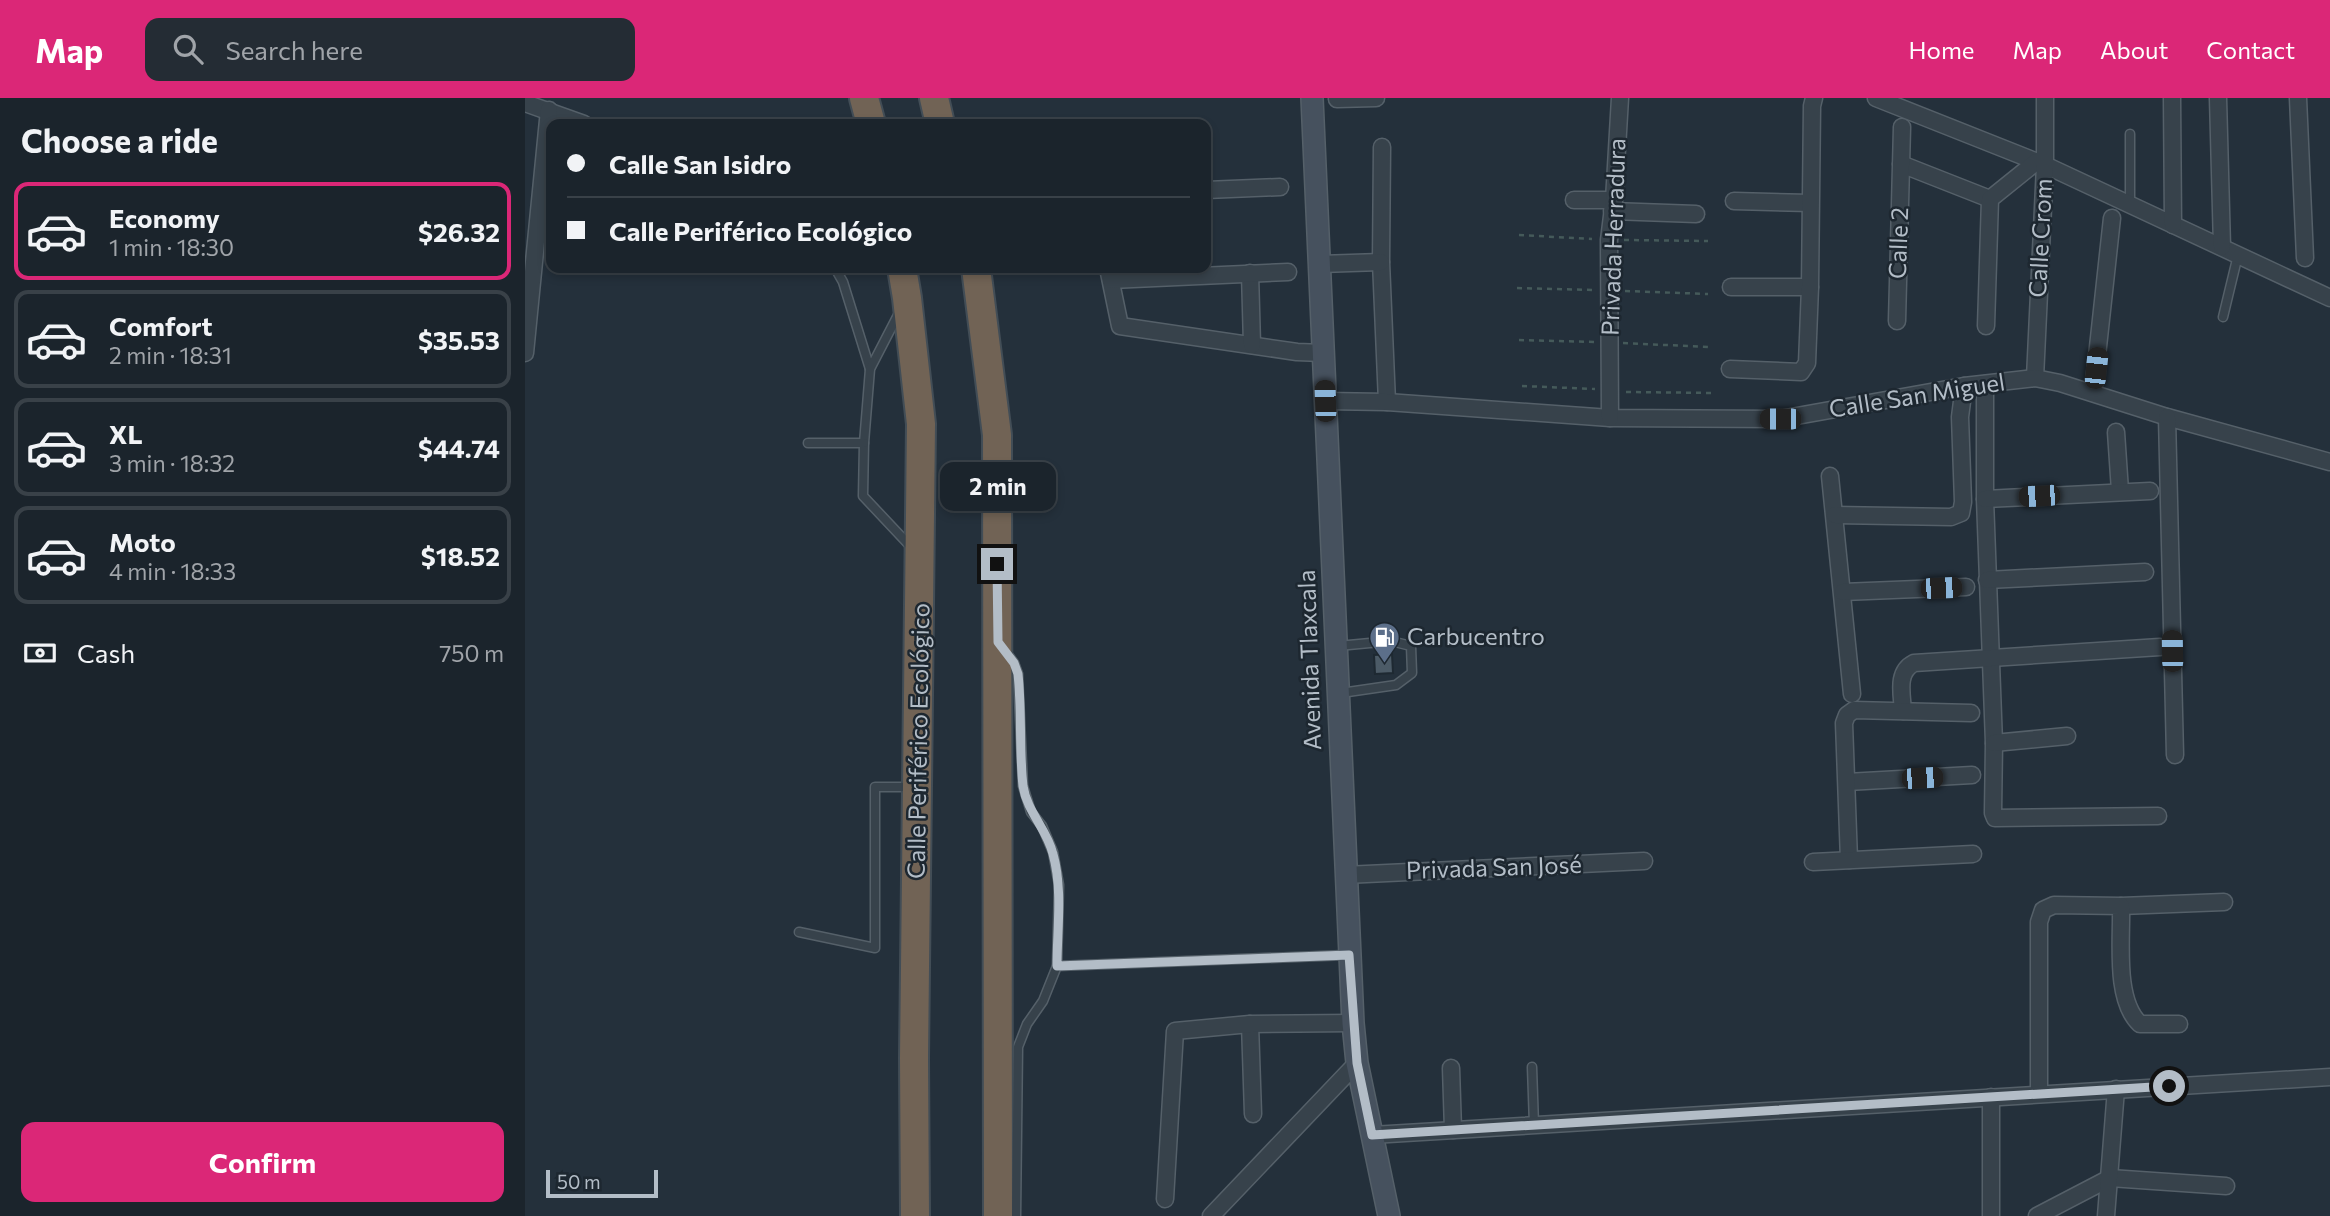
<!DOCTYPE html>
<meta charset="utf-8">
<style>
:root{--surface:#1b242c;--page:#242c34;--text:#f1f3f6;--muted:#a0a4a9;--line:#394148;--accent:#db2777}
body{margin:0;font-family:Commissioner,sans-serif;background:var(--page);color:var(--text);height:100vh;display:flex;flex-direction:column;font-size:26px;white-space:nowrap}
*{box-sizing:border-box;margin:0}
p{font-size:23px;color:var(--muted)}
.icon{flex:none;width:38px;height:38px;fill:none;stroke:currentColor;stroke-width:2;stroke-linecap:round;stroke-linejoin:round}
.map{position:relative;flex:1;overflow:hidden}
.side{display:flex;flex-direction:column;background:var(--surface);width:525px}
.side>*{flex:none}
.top-card{position:absolute;left:21px;top:21px;width:665px;height:154px;border-radius:14px;box-shadow:0 4px 10px #0003,0 0 0 2px var(--line);display:grid;align-content:center;height:154px;padding:0 21px;background:var(--surface)}
.scale{position:absolute;left:21px;bottom:18px;width:112px;box-sizing:border-box;padding-left:7px;border:4px solid #b3bdc7;border-top:0;font-size:19px;line-height:24px;white-space:nowrap;color:#b3bdc7;-webkit-text-stroke:5px #1d2730;paint-order:stroke}
.end{position:absolute;width:32px;height:32px;margin:-16px;border:9px solid #b3bdc7;background:#111;box-shadow:0 0 0 4px #111}
.from{border-radius:50%}
.bubble{position:absolute;height:49px;border-radius:14px;background:var(--surface);box-shadow:0 4px 10px #0003,0 0 0 2px var(--line);font-size:23px;font-weight:700;line-height:49px;text-align:center}
.car{position:absolute;width:21px;height:42px;margin:-21px -10px;border-radius:9px;box-shadow:0 0 5px 2px #0007;background:linear-gradient(#222 24%,#8ab4d8 0 40%,#222 0 76%,#8ab4d8 0 86%,#222 0)}
.top-card b{display:flex;align-items:center;gap:24px;height:66px;font-size:26px}
.top-card b+b{border-top:2px solid var(--line)}
.top-card i{width:18px;height:18px;background:var(--text)}
ul{padding:0;list-style:none}
li{display:flex;align-items:center;gap:21px;height:98px;margin:0 14px 10px;padding:0 7px;border:4px solid var(--line);border-radius:14px}
li div{flex:1}
li b{display:block;font-size:26px}
li em{font-style:normal;font-weight:700}
li.on{border-color:var(--accent)}
li>.icon{width:63px;height:63px;stroke-width:1.5}
h2{padding:0 21px;font-size:32px;line-height:84px}
.pay{display:flex;align-items:center;gap:18px;height:77px;padding:0 21px;font-size:26px}
.pay p{margin-inline-start:auto}
.cta{display:flex;gap:14px;margin-top:auto;padding:14px 21px}
.cta a{flex:1;height:80px;border-radius:14px;background:var(--accent);color:#fff;font-size:28px;font-weight:700;line-height:80px;text-align:center}
header{display:flex;align-items:center;gap:42px;box-sizing:border-box;height:98px;padding:0 35px;background:var(--accent);color:#fff}
header strong{font-size:33px}
nav{display:flex;gap:38px;margin-inline-start:auto;font-size:24px}
.search{width:490px;height:63px;background:var(--page);display:flex;align-items:center;gap:18px;box-sizing:border-box;padding:0 24px;border-radius:14px;color:var(--muted);font-size:26px}
main{display:flex;flex:1;min-height:0}
.map>svg:first-child{display:block}
</style>
<header>
<strong>Map</strong>
<div class="search"><svg class="icon" aria-label="search" viewBox="0 0 24 24"><circle cx="10" cy="10" r="6"/><path d="M15 15l6 6"/></svg>Search here</div>
<nav><a>Home</a><a>Map</a><a>About</a><a>Contact</a></nav>
</header>
<main>
<section class="side">
<h2>Choose a ride</h2>
<ul>
<li class="on"><svg class="icon" aria-label="car" viewBox="0 0 24 24"><path d="M5 17H2v-5l4-1 3-4h7l3 4 3 1v5h-3M9 17h6M6 11h13"/><circle cx="7" cy="17" r="2"/><circle cx="17" cy="17" r="2"/></svg><div><b>Economy</b><p>1 min · 18:30</p></div><em>$26.32</em></li>
<li><svg class="icon" aria-label="car" viewBox="0 0 24 24"><path d="M5 17H2v-5l4-1 3-4h7l3 4 3 1v5h-3M9 17h6M6 11h13"/><circle cx="7" cy="17" r="2"/><circle cx="17" cy="17" r="2"/></svg><div><b>Comfort</b><p>2 min · 18:31</p></div><em>$35.53</em></li>
<li><svg class="icon" aria-label="car" viewBox="0 0 24 24"><path d="M5 17H2v-5l4-1 3-4h7l3 4 3 1v5h-3M9 17h6M6 11h13"/><circle cx="7" cy="17" r="2"/><circle cx="17" cy="17" r="2"/></svg><div><b>XL</b><p>3 min · 18:32</p></div><em>$44.74</em></li>
<li><svg class="icon" aria-label="car" viewBox="0 0 24 24"><path d="M5 17H2v-5l4-1 3-4h7l3 4 3 1v5h-3M9 17h6M6 11h13"/><circle cx="7" cy="17" r="2"/><circle cx="17" cy="17" r="2"/></svg><div><b>Moto</b><p>4 min · 18:33</p></div><em>$18.52</em></li>
</ul>
<div class="pay"><svg class="icon" aria-label="cash" viewBox="0 0 24 24"><path d="M3 7h18v10H3z"/><circle cx="12" cy="12" r="2"/></svg>Cash<p>750 m</p></div>
<div class="cta"><a>Confirm</a></div>
</section>
<div class="map">
<svg width="1805" height="1118" viewBox="0 0 1805 1118">
<rect width="100%" height="100%" fill="#24303b"/>
<!-- building -->
<path fill="#4c5b67" stroke="#1e2932" stroke-width="2" d="M867 556 868 575 850 576 849 557Z"/>
<g fill="none" stroke-linecap="round" stroke-linejoin="round">
<defs>
<g id="lane">
<path d="M1605 106V36"/>
<path d="M310 170 318 184 345 271"/>
<path d="M374 215 345 271 339 345 338 398 386 449"/>
<path d="M1698 219 1713 157"/>
<path d="M283 345H339"/>
<path d="M813 548 866 543 886 548 887 575 871 587 816 595"/>
<path d="M481 554 489 565 493 576 498 688 506 714 517 728 528 754 534 787 532 868 518 903 502 926 493 949 491 1118"/>
<path d="M274 834 350 850V689H387"/>
<path d="M532 868 822 857"/>
<path d="M1007 969 1009 1027"/>
</g>
<g id="street">
<path d="M1351 0 1520 67 1805 200"/>
<path d="M1647 0 1648 127"/>
<path d="M1693 0 1697 149"/>
<path d="M1773 0 1780 160"/>
<path d="M812 1 851 0"/>
<path d="M0 5 59 26"/>
<path d="M857 49 856 164 862 304"/>
<path d="M1376 66 1465 101"/>
<path d="M681 92 755 89"/>
<path d="M1049 102H1089"/>
<path d="M1209 103 1285 105"/>
<path d="M1087 113 1171 116"/>
<path d="M795 166 856 164"/>
<path d="M583 170 595 228 772 254 798 255"/>
<path d="M725 175 727 247"/>
<path d="M586 182 763 174"/>
<path d="M1206 189H1285"/>
<path d="M1372 223 1377 29"/>
<path d="M1461 228 1465 101 1511 64"/>
<path d="M0 255 24 12"/>
<path d="M1205 271 1276 274 1282 265 1285 189 1287 8 1289 0"/>
<path d="M1510 280 1520 67V0"/>
<path d="M1460 286V401L1469 645 1468 715 1470 720 1633 718"/>
<path d="M1568 295 1587 120"/>
<path d="M800 303 862 304 1085 320 1255 321 1439 288 1510 280 1535 285 1642 319 1805 364"/>
<path d="M1642 319 1650 657"/>
<path d="M1085 320 1084 142 1089 102 1095 0"/>
<path d="M1591 334 1595 393"/>
<path d="M1305 378 1327 596"/>
<path d="M1460 401 1625 393"/>
<path d="M1310 417 1426 419 1436 415 1438 404 1435 319 1439 288"/>
<path d="M1462 482 1620 474"/>
<path d="M1318 494 1441 489"/>
<path d="M1378 613C1377 596 1371 574 1389 565L1635 549"/>
<path d="M1469 645 1542 638"/>
<path d="M1322 684 1447 677"/>
<path d="M1324 762 1319 625 1322 617 1329 612 1446 615"/>
<path d="M1288 764 1448 756"/>
<path d="M820 777 1119 763"/>
<path d="M1596 808 1699 804"/>
<path d="M725 926 728 1016"/>
<path d="M926 970 928 1032"/>
<path d="M1514 996V824L1518 812 1529 807 1596 808C1597 842 1589 902 1615 926H1654"/>
<path d="M847 1037 1805 979"/>
<path d="M640 1101 650 933 725 926 828 925"/>
<path d="M686 1118 832 965"/>
<path d="M1466 1118V999"/>
<path d="M1512 1118 1585 1080 1701 1088"/>
<path d="M1581 1118 1591 991"/>
</g>
<path id="secondary" d="M787 0 828 925 832 965 864 1118"/>
<g id="highway">
<path d="M339 0 346 26"/>
<path d="M409 0 415 26"/>
<path d="M377 170 382 200 396 326 389 960 390 1118"/>
<path d="M451 170 472 337 473 1118"/>
</g>
</defs>
<!-- lane casing -->
<use href="#lane" stroke="#556069" stroke-width="11"/>
<!-- street casing -->
<use href="#street" stroke="#556069" stroke-width="19"/>
<!-- secondary casing -->
<use href="#secondary" stroke="#556069" stroke-width="24"/>
<!-- highway casing -->
<use href="#highway" stroke="#424d56" stroke-width="32"/>
<!-- path -->
<g stroke="#455a5a" stroke-width="2.5" stroke-dasharray="5 5" stroke-linecap="butt">
<path d="M994 137 1067 141"/>
<path d="M1099 142 1183 143"/>
<path d="M992 190 1069 192"/>
<path d="M1100 193 1183 196"/>
<path d="M994 242 1071 244"/>
<path d="M1098 245 1183 249"/>
<path d="M997 288 1070 291"/>
<path d="M1101 294 1190 295"/>
</g>
<!-- lane -->
<use href="#lane" stroke="#37424b" stroke-width="8"/>
<!-- street -->
<use href="#street" stroke="#37424b" stroke-width="16"/>
<!-- secondary -->
<use href="#secondary" stroke="#46515e" stroke-width="21"/>
<!-- highway -->
<use href="#highway" stroke="#716355" stroke-width="28"/>
</g>
<g fill="none" stroke-linecap="round" stroke-linejoin="round">
<!-- route -->
<path stroke="#b3bdc7" stroke-width="9" d="M472 466 473 544 489 565 493 576C497 613 494 651 498 688 502 714 522 731 528 756 538 792 532 831 532 868L824 857 832 965 847 1037 1644 988"/>
</g>
<!-- icons -->
<defs>
<symbol id="fuel-pin" viewBox="-11 -11 22 30"><path d="M0 17L-7.5 6A9.5 9.5 0 1 1 7.5 6Z" fill="#5c6f8a" stroke="#1d2730"/><path d="M-5.5-6h7V0h2V4h1.3V-2.5L3-4.5l.8-.8L6-3V5H2.5V1h-1V6h-7ZM-4.2-4.7v3.2H.2V-4.7Z" fill="#fff"/></symbol>
</defs>
<g fill-rule="evenodd">
<use href="#fuel-pin" x="842" y="522" width="35" height="47"/>
</g>
<g text-anchor="middle" stroke-width="5" stroke-linejoin="round" paint-order="stroke">
<!-- street labels -->
<g font-size="24" fill="#b3bdc7" stroke="#1d2730">
<text transform="translate(1089 139) rotate(-88)" y="8">Privada Herradura</text>
<text transform="translate(1516 140) rotate(-87)" y="8">Calle Crom</text>
<text transform="translate(1374 145) rotate(-88)" y="8">Calle 2</text>
<text transform="translate(1392 298) rotate(-9)" y="8">Calle San Miguel</text>
<text transform="translate(785 562) rotate(-92)" y="8">Avenida Tlaxcala</text>
<text transform="translate(394 643) rotate(-89)" y="8">Calle Periférico Ecológico</text>
<text transform="translate(969 770) rotate(-2)" y="8">Privada San José</text>
</g>
<!-- poi labels -->
<g font-size="24" fill="#b3bdc7" stroke="#1d2730" text-anchor="start">
<text x="882" y="547">Carbucentro</text>
</g>
</g>
</svg>
<div class="scale">50 m</div>
<i class="end from" style="left:1644px;top:988px"></i>
<i class="end" style="left:472px;top:466px"></i>
<div class="bubble" style="left:415px;top:364px;width:116px">2 min</div>
<i class="car" style="left:1571px;top:270px;rotate:6deg"></i>
<i class="car" style="left:800px;top:303px;rotate:358deg"></i>
<i class="car" style="left:1255px;top:321px;rotate:270deg"></i>
<i class="car" style="left:1514px;top:398px;rotate:267deg"></i>
<i class="car" style="left:1416px;top:490px;rotate:88deg"></i>
<i class="car" style="left:1647px;top:553px;rotate:359deg"></i>
<i class="car" style="left:1397px;top:680px;rotate:87deg"></i>
<div class="top-card">
<b><i class="from"></i>Calle San Isidro</b>
<b><i></i>Calle Periférico Ecológico</b>
</div>
</div>
</main>
